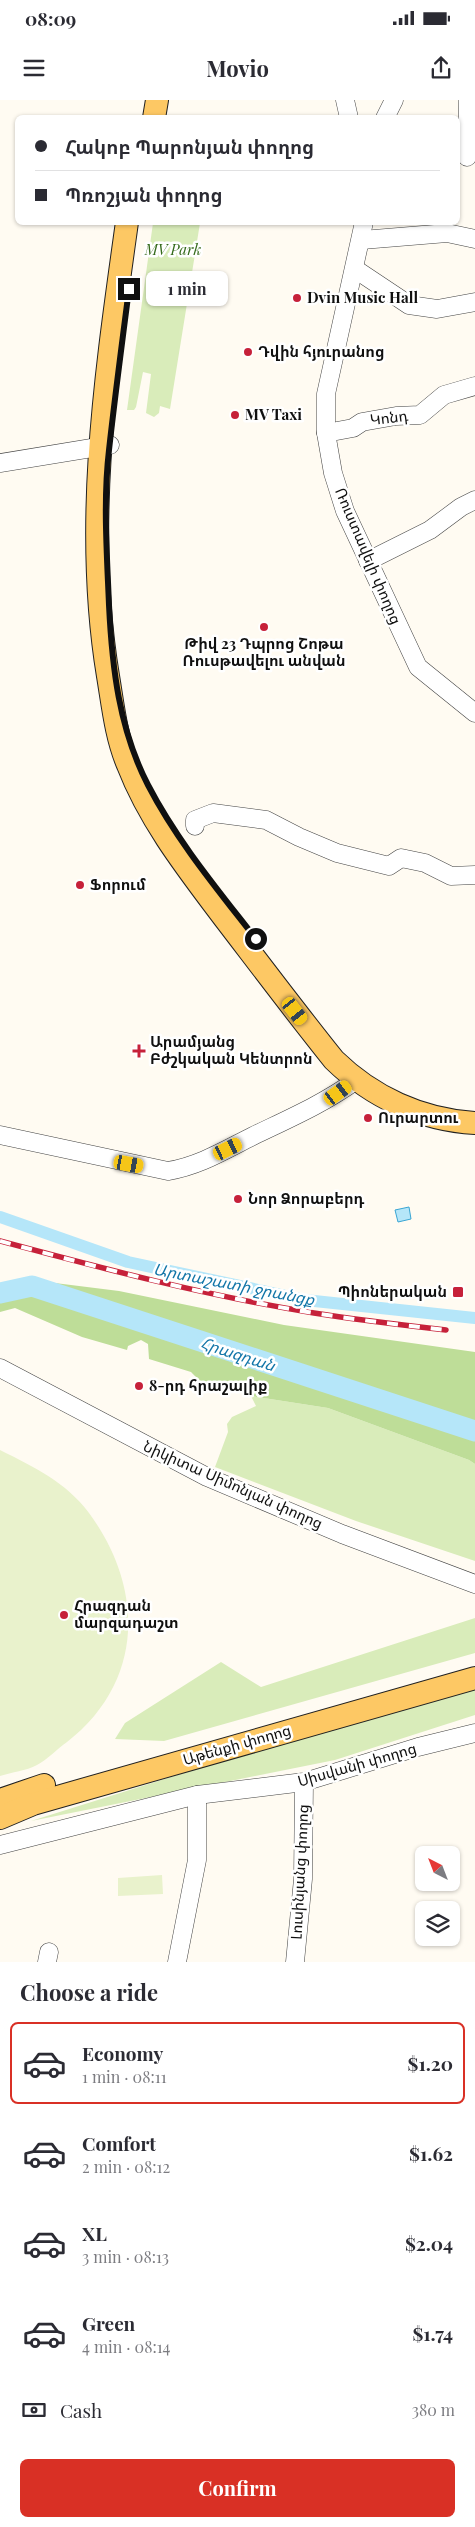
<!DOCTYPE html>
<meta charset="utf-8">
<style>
:root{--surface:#fff;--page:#f2f2f3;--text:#2b2b33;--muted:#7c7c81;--line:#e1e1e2;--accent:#d93025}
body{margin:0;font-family:"Playfair Display","Noto Sans Armenian",serif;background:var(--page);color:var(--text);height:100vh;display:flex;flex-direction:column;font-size:19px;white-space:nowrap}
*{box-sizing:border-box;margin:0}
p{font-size:16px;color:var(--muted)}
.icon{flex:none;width:28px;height:28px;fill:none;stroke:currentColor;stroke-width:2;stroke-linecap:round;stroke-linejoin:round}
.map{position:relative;height:1862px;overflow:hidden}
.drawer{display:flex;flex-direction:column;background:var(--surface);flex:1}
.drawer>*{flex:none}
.banner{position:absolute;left:15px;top:15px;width:445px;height:110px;border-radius:8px;box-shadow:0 1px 4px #0004;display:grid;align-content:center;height:110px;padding:0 20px;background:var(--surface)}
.needle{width:32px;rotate:318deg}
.fabs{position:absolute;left:415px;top:1746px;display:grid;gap:10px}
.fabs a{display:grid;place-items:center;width:45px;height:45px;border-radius:8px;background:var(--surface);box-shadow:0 1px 4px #0004;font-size:25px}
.end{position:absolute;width:22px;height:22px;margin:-11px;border:6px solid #101010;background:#fff;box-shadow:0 0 0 2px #fff}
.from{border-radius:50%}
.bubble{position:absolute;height:35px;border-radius:8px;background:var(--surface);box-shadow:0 1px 4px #0004;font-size:16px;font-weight:700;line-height:35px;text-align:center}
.car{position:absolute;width:15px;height:30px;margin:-15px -8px;border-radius:6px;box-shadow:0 0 4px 1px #0007;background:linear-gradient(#f5c518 24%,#345 0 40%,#f5c518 0 76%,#345 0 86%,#f5c518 0)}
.banner b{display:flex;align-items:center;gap:18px;height:48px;font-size:19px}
.banner b+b{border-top:1px solid var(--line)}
.banner i{width:12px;height:12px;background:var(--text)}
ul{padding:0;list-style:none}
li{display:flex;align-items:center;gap:15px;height:82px;margin:0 10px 8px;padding:0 10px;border:2px solid transparent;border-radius:8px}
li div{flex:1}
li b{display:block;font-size:19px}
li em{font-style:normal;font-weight:700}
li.current{border-color:var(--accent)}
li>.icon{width:45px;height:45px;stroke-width:1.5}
h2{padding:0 20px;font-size:22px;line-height:60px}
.pay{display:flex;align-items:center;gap:12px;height:55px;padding:0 20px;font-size:19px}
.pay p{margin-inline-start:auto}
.action{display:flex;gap:10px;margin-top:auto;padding:10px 20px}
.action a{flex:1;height:58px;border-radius:8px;background:var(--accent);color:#fff;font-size:20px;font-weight:700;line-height:58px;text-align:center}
.status{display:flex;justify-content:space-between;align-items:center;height:35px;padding:0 25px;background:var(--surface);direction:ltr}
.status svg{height:14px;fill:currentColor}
header{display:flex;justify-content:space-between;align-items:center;height:65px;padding:0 20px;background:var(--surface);font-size:22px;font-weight:700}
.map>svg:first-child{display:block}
</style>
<div class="status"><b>08:09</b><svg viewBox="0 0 49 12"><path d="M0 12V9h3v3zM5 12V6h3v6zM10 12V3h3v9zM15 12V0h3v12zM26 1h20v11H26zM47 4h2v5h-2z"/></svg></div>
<header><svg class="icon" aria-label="menu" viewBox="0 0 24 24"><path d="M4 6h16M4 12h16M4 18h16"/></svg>Movio<svg class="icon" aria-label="share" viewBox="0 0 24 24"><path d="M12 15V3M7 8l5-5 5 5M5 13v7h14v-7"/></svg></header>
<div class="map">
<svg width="475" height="1862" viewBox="0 0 475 1862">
<rect width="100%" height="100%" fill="#fffbf2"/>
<!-- green -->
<g fill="#d9ecba">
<path d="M153 123H200L170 309 160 306 159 313 154 317 146 313 151 274 143 272 136 307 134 310H127Z"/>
<path d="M251 1296 328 1308 469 1360 475 1364V1461L356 1421 215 1367 228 1332 227 1324 232 1317 256 1306Z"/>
<path d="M475 1518V1553L164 1641 115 1639 125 1623 221 1562 261 1587Z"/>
<path d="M475 1589V1615L335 1660 31 1721 330 1627Z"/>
</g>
<!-- forest -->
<path fill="#bedd98" d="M39 1181 119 1191 284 1225 475 1252V1364L469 1360 328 1308 251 1296 218 1282 202 1283 191 1272 149 1259 148 1244 141 1240 128 1246 127 1250 82 1237 15 1208 0 1212V1186Z"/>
<!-- pitch -->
<g fill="#e9f2cc">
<path d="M0 1350C34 1367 66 1382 89 1413 145 1489 144 1582 67 1642 57 1649 47 1660 37 1665 26 1671 12 1672 0 1676Z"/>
<path d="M162 1775 163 1794 118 1796V1778Z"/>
</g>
<!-- water -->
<path fill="#b5e6f9" stroke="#39a5d3" d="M409 1107 411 1119 398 1122 395 1110Z"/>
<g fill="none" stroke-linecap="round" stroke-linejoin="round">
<!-- canal -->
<path stroke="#b5e6f9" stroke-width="12" d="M0 1117 128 1162 305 1200 475 1218"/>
<!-- river -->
<path stroke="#b5e6f9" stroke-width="21" d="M0 1193 32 1186 475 1331"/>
<defs>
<g id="minor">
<path d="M345 0 349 18"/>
<path d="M385 18 394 0"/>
<path d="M467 57 468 0"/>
<path d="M364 122 326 294V333L333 373 345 411 418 567 475 613"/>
<path d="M362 140 447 133 475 139"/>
<path d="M355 169 409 205 437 209 475 202"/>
<path d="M326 333 353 328 362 322 396 316 420 315 444 295 475 286"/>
<path d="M0 363 110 345"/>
<path d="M368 461 430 430 461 407 475 400"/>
<path d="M195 726V720L213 713 266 720 299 737 337 753 389 766 401 758 425 763 451 776 475 775"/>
<path d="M0 1035 168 1071C199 1066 225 1050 253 1036 288 1019 323 1004 355 981"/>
<path d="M0 1268 207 1377 342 1434 475 1484"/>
<path d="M0 1745 197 1695 304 1682 418 1647 475 1633"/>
<path d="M47 1862 49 1852"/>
<path d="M177 1862 197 1760V1695"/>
<path d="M295 1862 303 1779 304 1682"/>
</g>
<g id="major">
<path d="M154 18 157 0"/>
<path d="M127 122C106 273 83 425 108 576 113 606 116 637 128 665 150 722 189 771 225 819 261 866 297 914 334 960 372 997 421 1020 475 1023"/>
<path d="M0 1700 44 1685"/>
<path d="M0 1718 33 1704 475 1578"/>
</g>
</defs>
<!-- minor casing -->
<use href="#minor" stroke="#434343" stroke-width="19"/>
<!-- major casing -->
<use href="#major" stroke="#212121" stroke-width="24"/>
<!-- minor -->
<use href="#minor" stroke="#fff" stroke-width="18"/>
<!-- major -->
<use href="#major" stroke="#fdc864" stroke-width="22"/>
<defs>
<path id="rail" d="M0 1141C104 1169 208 1196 314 1213 358 1220 402 1225 446 1230"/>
</defs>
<!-- rail casing -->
<use href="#rail" stroke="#c6213a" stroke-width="5.5"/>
<!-- rail -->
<use href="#rail" stroke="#fff" stroke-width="4" stroke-dasharray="11" stroke-linecap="butt"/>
</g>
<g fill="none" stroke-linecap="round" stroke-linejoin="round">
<!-- route -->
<path stroke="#101010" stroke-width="6" d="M129 189C122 243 115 296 109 350 103 401 107 455 109 505 112 567 119 629 148 685 177 741 218 790 256 839"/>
</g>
<!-- markers -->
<g fill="#c6213a" stroke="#fff" stroke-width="2">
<circle cx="297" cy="198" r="5"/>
<circle cx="248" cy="252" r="5"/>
<circle cx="235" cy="315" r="5"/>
<circle cx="264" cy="527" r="5"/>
<circle cx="80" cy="785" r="5"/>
<path d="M136.5 943.5h5v5h5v5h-5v5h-5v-5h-5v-5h5z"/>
<circle cx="368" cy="1018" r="5"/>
<circle cx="238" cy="1099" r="5"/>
<rect x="452" y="1186" width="12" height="12" rx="2.5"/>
<circle cx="139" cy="1286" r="5"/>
<circle cx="64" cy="1515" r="5"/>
</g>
<g text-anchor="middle" stroke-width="5" stroke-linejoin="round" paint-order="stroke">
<!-- park labels -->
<g font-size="15" font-style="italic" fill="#356b1c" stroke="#fff">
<text x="173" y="155">MV Park</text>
</g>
<!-- poi labels -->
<g font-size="15" font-weight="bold" fill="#101010" stroke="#fff" text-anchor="start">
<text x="307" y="203">Dvin Music Hall</text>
<text x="258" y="257">Դվին հյուրանոց</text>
<text x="245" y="320">MV Taxi</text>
<text x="264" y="549" text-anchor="middle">Թիվ 23 Դպրոց Շոթա<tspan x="264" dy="17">Ռուսթավելու անվան</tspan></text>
<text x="90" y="790">Ֆորում</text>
<text x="150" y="947">Արամյանց<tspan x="150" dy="17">Բժշկական Կենտրոն</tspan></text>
<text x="378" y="1023">Ուրարտու</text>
<text x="248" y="1104">Նոր Ձորաբերդ</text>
<text x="447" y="1197" text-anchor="end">Պիոներական</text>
<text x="149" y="1291">8-րդ հրաշալիք</text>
<text x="74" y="1511">Հրազդան<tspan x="74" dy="17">մարզադաշտ</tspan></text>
</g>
<!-- street labels -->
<g font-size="15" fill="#101010" stroke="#fff">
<text transform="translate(389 318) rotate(-7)" y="5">Կոնդ</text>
<text transform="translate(368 456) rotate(67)" y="5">Ռուստավելի փողոց</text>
<text transform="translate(233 1385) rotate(24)" y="5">Նիկիտա Սիմոնյան փողոց</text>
<text transform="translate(237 1645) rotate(-16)" y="5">Աթենքի փողոց</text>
<text transform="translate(357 1665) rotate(-16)" y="5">Սիսվանի փողոց</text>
<text transform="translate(300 1772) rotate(-87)" y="5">Լուսինյանց փողոց</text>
</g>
<!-- water labels -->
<g font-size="16" font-style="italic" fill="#1376a8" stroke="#fff">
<text transform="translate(234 1184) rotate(11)" y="6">Արտաշատի ջրանցք</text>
<text transform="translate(238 1254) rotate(18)" y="6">Հրազդան</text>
</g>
</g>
</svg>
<div class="fabs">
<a><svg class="needle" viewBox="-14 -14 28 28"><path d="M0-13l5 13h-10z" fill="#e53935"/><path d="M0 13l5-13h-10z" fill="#7c7c81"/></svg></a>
<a><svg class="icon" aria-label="layers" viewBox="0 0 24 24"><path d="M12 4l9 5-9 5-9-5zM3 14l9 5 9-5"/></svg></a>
</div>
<i class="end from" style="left:256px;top:839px"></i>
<i class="end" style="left:129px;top:189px"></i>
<div class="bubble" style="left:146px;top:171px;width:82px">1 min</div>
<i class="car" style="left:295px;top:911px;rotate:142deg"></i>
<i class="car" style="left:338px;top:993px;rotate:54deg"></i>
<i class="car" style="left:228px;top:1049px;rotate:64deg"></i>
<i class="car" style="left:129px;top:1064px;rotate:100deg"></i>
<div class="banner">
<b><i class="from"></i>Հակոբ Պարոնյան փողոց</b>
<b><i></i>Պռոշյան փողոց</b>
</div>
</div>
<section class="drawer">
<h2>Choose a ride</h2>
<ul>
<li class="current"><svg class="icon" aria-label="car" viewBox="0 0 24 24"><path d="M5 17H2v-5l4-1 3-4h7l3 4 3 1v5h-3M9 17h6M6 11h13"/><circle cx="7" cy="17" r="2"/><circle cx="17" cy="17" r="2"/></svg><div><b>Economy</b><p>1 min · 08:11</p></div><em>$1.20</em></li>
<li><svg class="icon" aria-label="car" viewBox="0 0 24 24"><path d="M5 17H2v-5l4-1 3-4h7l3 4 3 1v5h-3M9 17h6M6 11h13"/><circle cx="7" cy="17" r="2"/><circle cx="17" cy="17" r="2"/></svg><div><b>Comfort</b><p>2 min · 08:12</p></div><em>$1.62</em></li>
<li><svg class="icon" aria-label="car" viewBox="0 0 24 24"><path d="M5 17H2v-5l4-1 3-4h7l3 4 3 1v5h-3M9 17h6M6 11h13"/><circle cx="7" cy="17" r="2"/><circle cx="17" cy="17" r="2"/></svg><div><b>XL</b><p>3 min · 08:13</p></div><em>$2.04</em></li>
<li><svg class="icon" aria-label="car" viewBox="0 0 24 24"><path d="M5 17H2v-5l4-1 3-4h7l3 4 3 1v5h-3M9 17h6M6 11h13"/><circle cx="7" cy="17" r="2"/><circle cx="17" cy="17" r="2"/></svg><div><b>Green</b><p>4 min · 08:14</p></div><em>$1.74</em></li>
</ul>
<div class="pay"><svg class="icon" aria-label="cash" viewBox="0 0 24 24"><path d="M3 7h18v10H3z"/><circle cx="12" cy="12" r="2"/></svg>Cash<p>380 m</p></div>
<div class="action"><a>Confirm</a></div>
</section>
